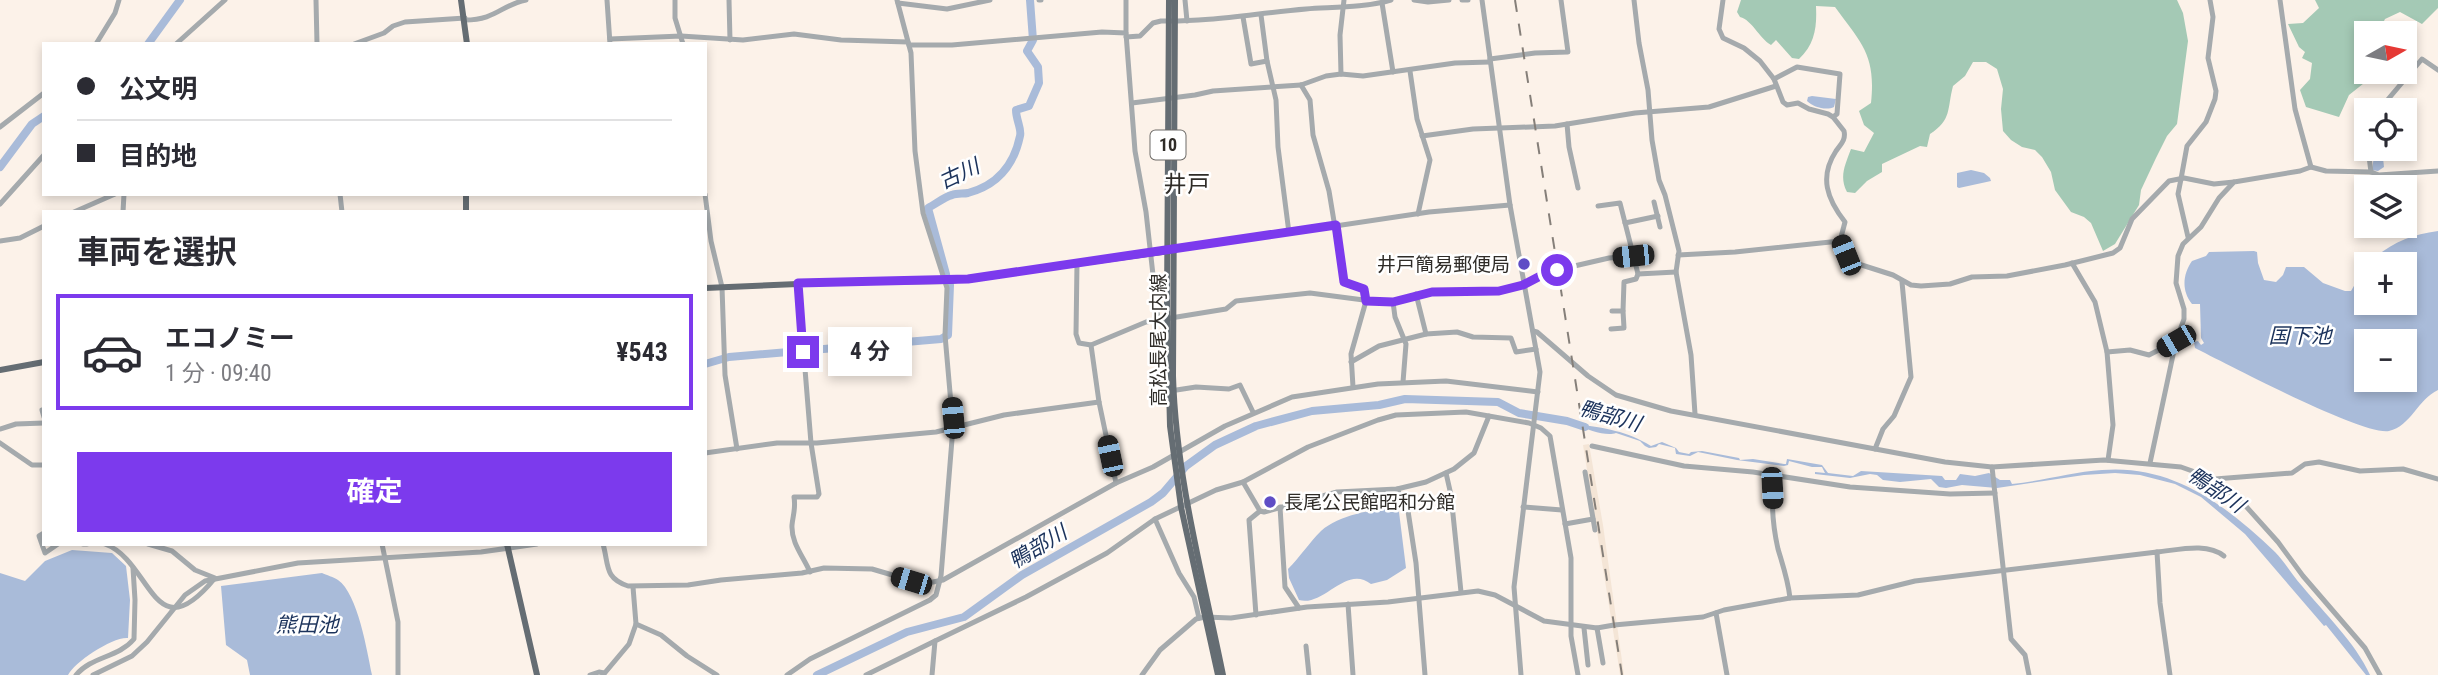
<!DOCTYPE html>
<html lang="ja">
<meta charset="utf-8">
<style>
:root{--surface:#fff;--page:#f7f7f7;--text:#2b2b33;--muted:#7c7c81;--line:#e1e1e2;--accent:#7c3aed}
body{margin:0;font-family:"Roboto Condensed","Noto Sans JP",sans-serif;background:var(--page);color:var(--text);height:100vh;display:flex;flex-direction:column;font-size:26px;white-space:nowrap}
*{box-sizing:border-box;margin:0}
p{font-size:23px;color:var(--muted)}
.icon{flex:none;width:38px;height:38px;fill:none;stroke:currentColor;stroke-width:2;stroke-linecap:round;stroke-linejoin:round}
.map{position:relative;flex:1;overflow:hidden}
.details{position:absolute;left:42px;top:210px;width:665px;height:336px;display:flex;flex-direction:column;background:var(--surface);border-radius:0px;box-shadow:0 4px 10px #0003}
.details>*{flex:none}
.banner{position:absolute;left:42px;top:42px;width:665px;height:154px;border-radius:0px;box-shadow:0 4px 10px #0003;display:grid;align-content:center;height:154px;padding:0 35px;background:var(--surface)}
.needle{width:46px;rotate:81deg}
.fabs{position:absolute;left:2354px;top:21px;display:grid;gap:14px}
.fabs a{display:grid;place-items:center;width:63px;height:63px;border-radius:0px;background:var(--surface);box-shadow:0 4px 10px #0003;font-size:35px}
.end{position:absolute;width:32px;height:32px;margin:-16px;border:9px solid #7c3aed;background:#fff;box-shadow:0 0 0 4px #fff}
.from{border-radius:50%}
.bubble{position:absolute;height:49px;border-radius:0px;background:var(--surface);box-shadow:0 4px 10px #0003;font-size:23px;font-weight:700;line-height:49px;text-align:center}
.car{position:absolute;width:21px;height:42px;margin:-21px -10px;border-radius:9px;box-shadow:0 0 5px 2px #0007;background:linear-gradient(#222 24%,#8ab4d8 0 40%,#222 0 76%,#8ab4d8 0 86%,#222 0)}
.banner b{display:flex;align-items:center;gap:24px;height:66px;font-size:26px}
.banner b+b{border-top:2px solid var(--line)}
.banner i{width:18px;height:18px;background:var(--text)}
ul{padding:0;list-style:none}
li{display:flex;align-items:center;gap:21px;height:116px;margin:0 14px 10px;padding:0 21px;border:4px solid transparent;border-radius:0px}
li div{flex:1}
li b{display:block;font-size:26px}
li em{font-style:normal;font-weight:700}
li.current{border-color:var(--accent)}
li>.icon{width:63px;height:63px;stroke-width:1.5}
h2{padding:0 35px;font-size:32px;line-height:84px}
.cta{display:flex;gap:14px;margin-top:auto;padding:14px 35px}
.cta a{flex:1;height:80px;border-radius:0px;background:var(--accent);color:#fff;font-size:28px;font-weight:700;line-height:80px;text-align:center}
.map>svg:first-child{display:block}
</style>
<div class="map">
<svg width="2438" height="675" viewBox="0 0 2438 675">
<rect width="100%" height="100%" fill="#fcf2e9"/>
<!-- built -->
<path fill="#f4e5d6" d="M1589 444 1603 525 1624 675H1620L1618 661 1583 445Z"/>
<!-- forest -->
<g fill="#a4c9b5">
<path d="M1741 0H2177L2183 13 2188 41 2177 124 2167 136 2156 158 2141 190 2139 205 2115 244 2103 251 2091 223 2084 217 2071 212 2055 190 2051 172 2042 157 2035 150 2022 147 2011 140 2003 131 2001 109 2003 89 1997 69 1986 62H1973L1965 76 1953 86C1947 109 1952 120 1930 134L1927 147 1920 146 1882 164V172L1867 181 1855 193 1847 192C1839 177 1845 165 1851 149L1864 152 1874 133 1864 125 1859 111 1871 103C1876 55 1862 44 1835 7L1816 6C1817 27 1815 44 1799 59L1792 58 1776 40 1771 45C1759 38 1752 20 1740 17L1737 12Z"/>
<path d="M2315 0H2438V8L2422 24 2400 12 2385 19 2378 33H2366V72H2378L2349 95 2339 117 2306 107 2300 90 2310 79 2312 63 2302 58 2305 52 2299 47 2288 24 2303 23 2319 8Z"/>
</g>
<!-- water -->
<g fill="#a9bbd9" fill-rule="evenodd">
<path d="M1812 96 1836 99 1834 107C1826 111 1813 107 1807 101L1808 97Z"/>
<path d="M2375 149H2382L2384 167 2378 171 2372 170Z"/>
<path d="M1971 170 1984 173 1990 178 1991 181 1959 188 1957 187V173Z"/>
<path d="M2438 231V390C2418 399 2411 426 2389 431 2363 436 2225 363 2195 348L2194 342 2198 341 2201 345 2204 343 2201 338 2200 304H2192C2181 290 2183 274 2192 261L2206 256 2209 252 2254 251 2257 252 2258 263 2264 280 2276 282 2283 275 2286 267H2304L2323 283 2345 291H2351L2366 265V303H2404V264H2367C2389 244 2409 235 2438 231ZM2366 341H2404V380H2366Z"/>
<path d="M1576 424C1605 428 1627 431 1651 446L1662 442 1676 448 1679 452 1689 454 1691 452 1702 451 1739 458 1740 460 1753 459 1784 464H1786L1787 459 1822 465 1828 473 1853 476 1861 471 1942 476 1945 480H1956L1960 474 1975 476 1989 473 2000 480H2010L2012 484C2042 481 2072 472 2102 470 2173 464 2227 506 2275 552 2285 562 2292 575 2302 586 2325 614 2355 642 2370 675H2366L2326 625 2324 626 2245 534 2201 497 2175 484 2140 475 2115 473 2084 475 1997 488 1962 485 1946 488 1939 487 1931 479 1900 482 1883 480 1877 475 1870 474 1850 478 1815 474V472L1825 473 1822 467H1812L1789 461 1788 465 1784 466 1737 460 1698 452 1690 456 1676 454 1675 448 1659 444 1656 447 1649 448 1645 446 1640 441 1616 433C1606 437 1588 429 1576 426Z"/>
<path d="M1395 508 1399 512 1406 568 1387 580 1371 584C1346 564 1324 607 1299 600L1289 578 1288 569C1300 557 1309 543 1321 531 1339 515 1373 509 1395 508Z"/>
<path d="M72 550 112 553 126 566 130 600 128 638C114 636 74 662 68 675H0V573L25 581 45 561Z"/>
<path d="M322 573C326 575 334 577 338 580 358 594 367 651 372 675H250L247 660 226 645 221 586Z"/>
</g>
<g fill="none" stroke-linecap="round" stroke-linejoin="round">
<!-- river -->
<g stroke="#a9bbd9" stroke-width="8">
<path d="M148 44 180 0"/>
<path d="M0 167 32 124 44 116"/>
<path d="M946 274 928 208C936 204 944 197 952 195 957 193 963 194 968 193 998 185 1014 165 1020 136 1022 129 1016 120 1016 110L1029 106 1039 83 1038 67 1027 51 1033 40 1030 0"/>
<path d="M705 364 729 357 941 339 948 335 950 285"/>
<path d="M817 675 907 632 964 617 1022 575 1151 502 1163 493 1186 466 1215 445 1256 426 1312 411 1379 405 1405 399 1498 402 1519 413 1567 421 1585 427"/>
</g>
<!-- minor -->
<g stroke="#a5aaad" stroke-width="5">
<path d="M316 0 317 44"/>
<path d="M607 0 610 44"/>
<path d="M675 0V18L683 44"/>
<path d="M729 0 730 40"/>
<path d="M1039 0H1041"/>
<path d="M1126 0V33L1135 151 1146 212 1158 320"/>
<path d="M1185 0 1187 21"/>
<path d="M1414 0 1428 2 1449 0"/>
<path d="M1462 0H1468"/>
<path d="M1482 0 1510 205 1540 372 1514 587 1521 675"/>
<path d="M1634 0 1639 43 1648 90 1652 140 1659 180 1665 195 1679 251 1676 272 1691 355 1695 414"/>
<path d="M1723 0 1719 29 1723 38 1744 48 1760 61 1774 79 1783 102 1787 105 1798 103 1809 109 1828 114 1833 117 1844 131C1846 140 1841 144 1836 151 1819 177 1827 199 1845 222L1840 241 1849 261 1893 275 1911 285 1921 286 1950 284 1972 277 2007 276 2065 265 2113 253 2120 248 2132 219 2169 181 2184 178 2214 184 2234 182"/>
<path d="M2280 0 2295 109 2311 167"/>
<path d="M898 3 947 9 990 0"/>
<path d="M1382 3 1393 72"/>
<path d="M1261 15 1267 61 1276 100 1278 147 1289 233"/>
<path d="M1243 17 1251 64 1267 61"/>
<path d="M465 20C496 20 501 5 526 0"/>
<path d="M1126 37 1140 36 1153 23 1161 21C1210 22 1257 13 1306 9 1334 7 1363 8 1391 0"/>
<path d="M610 39 681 36 743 40 794 34 841 40 908 42"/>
<path d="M96 44 115 13 119 0"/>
<path d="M176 44 225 0"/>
<path d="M354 44 384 33 393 26 405 22 465 18"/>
<path d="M909 45H952L1102 32 1126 33"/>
<path d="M1490 59 1535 53 1568 52 1561 0"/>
<path d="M1410 71 1417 119 1430 160 1418 214"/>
<path d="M1341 74 1340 35 1344 0"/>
<path d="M1774 79 1797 67 1840 74 1837 114 1833 117"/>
<path d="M1301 85 1310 100 1313 135 1329 191 1344 282 1361 287 1364 289 1366 301 1351 354 1353 387"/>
<path d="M1132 103 1195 95 1213 91 1301 85 1326 76 1341 74 1363 76 1455 63 1490 62"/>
<path d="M2379 110 2422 59 2438 70"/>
<path d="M1567 124 1569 147 1578 188"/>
<path d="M0 127 44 93"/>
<path d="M1422 136 1473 129 1555 126 1635 113 1709 107 1776 86"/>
<path d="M2368 149 2371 172"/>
<path d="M340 194 342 212"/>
<path d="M705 194 711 241 722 287 725 375 737 449"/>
<path d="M1654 202 1660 227"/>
<path d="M0 204 44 155"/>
<path d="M1598 206 1620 203 1638 274 1636 279 1624 282 1623 311"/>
<path d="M74 212 115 194"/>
<path d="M123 212 124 194"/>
<path d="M1625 223 1658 216"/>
<path d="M2188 237 2178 194 2181 179 2187 146 2206 122 2215 99 2216 91 2208 58 2213 17 2210 0"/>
<path d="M0 241 20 238 44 226"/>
<path d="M1174 250 1429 212 1510 205"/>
<path d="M1678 255 1735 252 1840 241"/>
<path d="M1077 263 1076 334 1079 343 1091 345 1146 322 1226 309 1236 301 1310 293 1379 302H1393L1432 292 1499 291 1523 285 1557 270 1609 258 1633 256"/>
<path d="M2072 263 2095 302 2107 352 2113 425 2108 460"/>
<path d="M1638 274 1676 272"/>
<path d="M798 283 811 443 819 494 817 497H794C796 508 793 515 792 525 791 543 803 556 810 572"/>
<path d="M1416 294 1426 334"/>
<path d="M1393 302 1395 317 1406 344 1403 382"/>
<path d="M1611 329 1624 328 1623 311H1612"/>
<path d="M1533 331 1537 332 1588 376 1616 395 1671 411 1945 462 1992 467 2104 460 2181 467 2212 478 2243 503 2278 542 2303 576 2365 648 2380 675"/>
<path d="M1091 345 1099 402 1116 483"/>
<path d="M2107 352 2130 350 2149 355 2176 341"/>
<path d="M1351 362 1379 346 1426 334 1457 332 1473 337 1511 338 1516 352 1536 349"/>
<path d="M1170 391 1196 387 1229 389 1240 385 1253 412"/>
<path d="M42 410 44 417"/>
<path d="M0 429 16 424 44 423"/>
<path d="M0 443 32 465H44"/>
<path d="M1592 446 1684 466 1753 472 1850 487 1950 494 1995 493"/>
<path d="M1875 449 1883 429 1894 416 1911 377 1902 282"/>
<path d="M705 453 777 443H817L936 432 1004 415 1099 402"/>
<path d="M2150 463 2176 341 2184 319V309L2176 283 2178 256 2183 244 2201 227 2219 198 2234 182 2300 171 2311 167 2326 171 2371 172 2379 175 2438 171"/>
<path d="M1992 467 2011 639 2025 655 2029 675"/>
<path d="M1585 472 1595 530"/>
<path d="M1446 473 1451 495 1461 592"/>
<path d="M1774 476C1771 499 1773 527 1778 549 1783 566 1788 580 1790 598"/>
<path d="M2215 479 2292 473 2305 464 2319 462 2360 471 2403 469 2438 479"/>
<path d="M1243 482 1260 511 1264 512 1337 492 1397 489 1426 482 1454 469 1474 453 1489 416"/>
<path d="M1397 489 1408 511 1416 563 1425 675"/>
<path d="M1280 507 1285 587 1299 608"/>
<path d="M1523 507 1562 510"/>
<path d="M1155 519 1179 573 1194 597 1199 618"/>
<path d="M1565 524 1593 519"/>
<path d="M44 533 39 536 45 553 58 544"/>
<path d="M83 544H87"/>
<path d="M105 544C152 561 153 654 215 578L195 570 172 551 148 544"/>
<path d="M382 544 398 622V675"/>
<path d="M603 544C609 565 604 578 628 586L688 585 721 580 802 573 824 568 872 569 923 584 943 580 1116 483 1153 467 1225 426 1292 397 1378 384 1446 381 1538 392"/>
<path d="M2157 552C2178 550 2207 542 2224 556"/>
<path d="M633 587 636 624 661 635 687 656 717 675"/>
<path d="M1348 604 1353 675"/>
<path d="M1716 613 1727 675"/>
<path d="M1256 615 1249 520 1260 511"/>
<path d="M1584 628 1588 665"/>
<path d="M1597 628 1603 663"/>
<path d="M1306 646 1309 675"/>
<path d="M76 675C92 656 118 658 134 639L135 600 133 568"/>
<path d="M93 675 132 656 147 642 185 595 205 581 298 563 481 552 537 544"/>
<path d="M590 675 599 672 604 673"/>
<path d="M603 675 629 644 636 624"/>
<path d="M787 675 810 659 930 600 936 595 941 576 953 427 945 335 947 288 923 213 915 151 911 53 897 0"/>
<path d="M866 675 935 641"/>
<path d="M932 675 935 641 1026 597 1107 553 1155 519 1216 490 1243 482 1308 447 1378 420 1396 415 1466 412 1529 423 1541 428 1550 436 1571 558V636L1578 675"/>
<path d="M1142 675 1160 650 1196 619 1205 617 1231 618 1307 607 1388 602 1478 591 1495 595 1544 621 1597 628 1614 625 1703 617 1724 610 1790 598 1858 595 1915 581 2157 552 2160 603 2170 675"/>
</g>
<!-- major -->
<g stroke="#656d73" stroke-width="6">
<path d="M461 0 467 44"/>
<path d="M1169 0 1167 304 1170 426 1181 507 1218 675"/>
<path d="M1175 0 1173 376C1176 478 1203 576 1223 675"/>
<path d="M466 212V194"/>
<path d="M705 288 845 282 950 281 1170 251"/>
<path d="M0 370 44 362"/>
<path d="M507 544 537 675"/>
</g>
<!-- rail -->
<path stroke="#857f79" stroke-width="2" stroke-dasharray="12 12" stroke-linecap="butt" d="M1515 0 1622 675"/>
</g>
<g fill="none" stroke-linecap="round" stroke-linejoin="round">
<!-- route -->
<path stroke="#7c3aed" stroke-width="9" d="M803 352 798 283 968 279 1336 225 1344 282 1364 289 1366 301 1393 302 1432 292 1499 291 1523 285 1546 273 1557 270"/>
</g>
<!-- markers -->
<g fill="#5f4dc5" stroke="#fff" stroke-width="2.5">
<circle cx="1524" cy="264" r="7"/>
<circle cx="1270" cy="502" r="7"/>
</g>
<g text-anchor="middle" stroke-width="5" stroke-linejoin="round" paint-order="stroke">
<!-- shield labels -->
<rect fill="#fff" stroke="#6d6b68" stroke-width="2" x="1150.5" y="130.5" width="35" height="29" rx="5"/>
<g font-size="18" font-weight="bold" fill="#2f2c28">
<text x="1168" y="151">10</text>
</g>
<!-- poi labels -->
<g font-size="19" fill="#2f2c28" stroke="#fff" text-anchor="end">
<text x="1510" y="271">井戸簡易郵便局</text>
<text x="1284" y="509" text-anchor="start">長尾公民館昭和分館</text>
</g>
<!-- street labels -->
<g font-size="19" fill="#2f2c28" stroke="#fff">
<text transform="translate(1158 340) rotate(-90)" y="7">高松長尾大内線</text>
</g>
<!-- water labels -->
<g font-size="21" font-style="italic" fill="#1b325b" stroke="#fff">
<text transform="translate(959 174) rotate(-25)" y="7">古川</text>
<text x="2300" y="343">国下池</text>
<text transform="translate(1610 416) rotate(16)" y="7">鴨部川</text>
<text transform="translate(2216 490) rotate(34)" y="7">鴨部川</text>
<text transform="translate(1038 547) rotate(-31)" y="7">鴨部川</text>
<text x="307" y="632">熊田池</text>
</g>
<!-- quarter labels -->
<g font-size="23" fill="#2f2c28" stroke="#fff">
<text x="1187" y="192">井戸</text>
</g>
</g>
</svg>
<div class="fabs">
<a><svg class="needle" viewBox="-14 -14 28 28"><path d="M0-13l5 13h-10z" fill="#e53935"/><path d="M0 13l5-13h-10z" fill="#7c7c81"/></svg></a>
<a><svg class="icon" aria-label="locate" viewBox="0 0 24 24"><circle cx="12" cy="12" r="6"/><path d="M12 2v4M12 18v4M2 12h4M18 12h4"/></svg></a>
<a><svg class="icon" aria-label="layers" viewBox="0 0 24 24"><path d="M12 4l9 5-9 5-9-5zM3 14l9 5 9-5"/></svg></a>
<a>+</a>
<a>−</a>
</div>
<i class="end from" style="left:1557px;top:270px"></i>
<i class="end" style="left:803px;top:352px"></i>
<div class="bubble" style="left:828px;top:327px;width:84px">4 分</div>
<i class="car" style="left:1846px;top:255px;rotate:338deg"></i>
<i class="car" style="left:1633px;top:256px;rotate:264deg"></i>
<i class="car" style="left:2176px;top:341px;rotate:240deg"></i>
<i class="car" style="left:953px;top:418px;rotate:355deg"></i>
<i class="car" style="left:1110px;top:456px;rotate:348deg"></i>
<i class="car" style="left:1772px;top:488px;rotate:177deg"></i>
<i class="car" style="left:911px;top:581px;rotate:287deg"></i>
<div class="banner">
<b><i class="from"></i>公文明</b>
<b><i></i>目的地</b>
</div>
<section class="details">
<h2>車両を選択</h2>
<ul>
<li class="current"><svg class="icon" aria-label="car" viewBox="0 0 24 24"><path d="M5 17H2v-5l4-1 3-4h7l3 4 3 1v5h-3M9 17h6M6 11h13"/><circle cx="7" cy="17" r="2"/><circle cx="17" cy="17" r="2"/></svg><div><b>エコノミー</b><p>1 分 · 09:40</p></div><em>¥543</em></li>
</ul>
<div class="cta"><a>確定</a></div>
</section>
</div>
